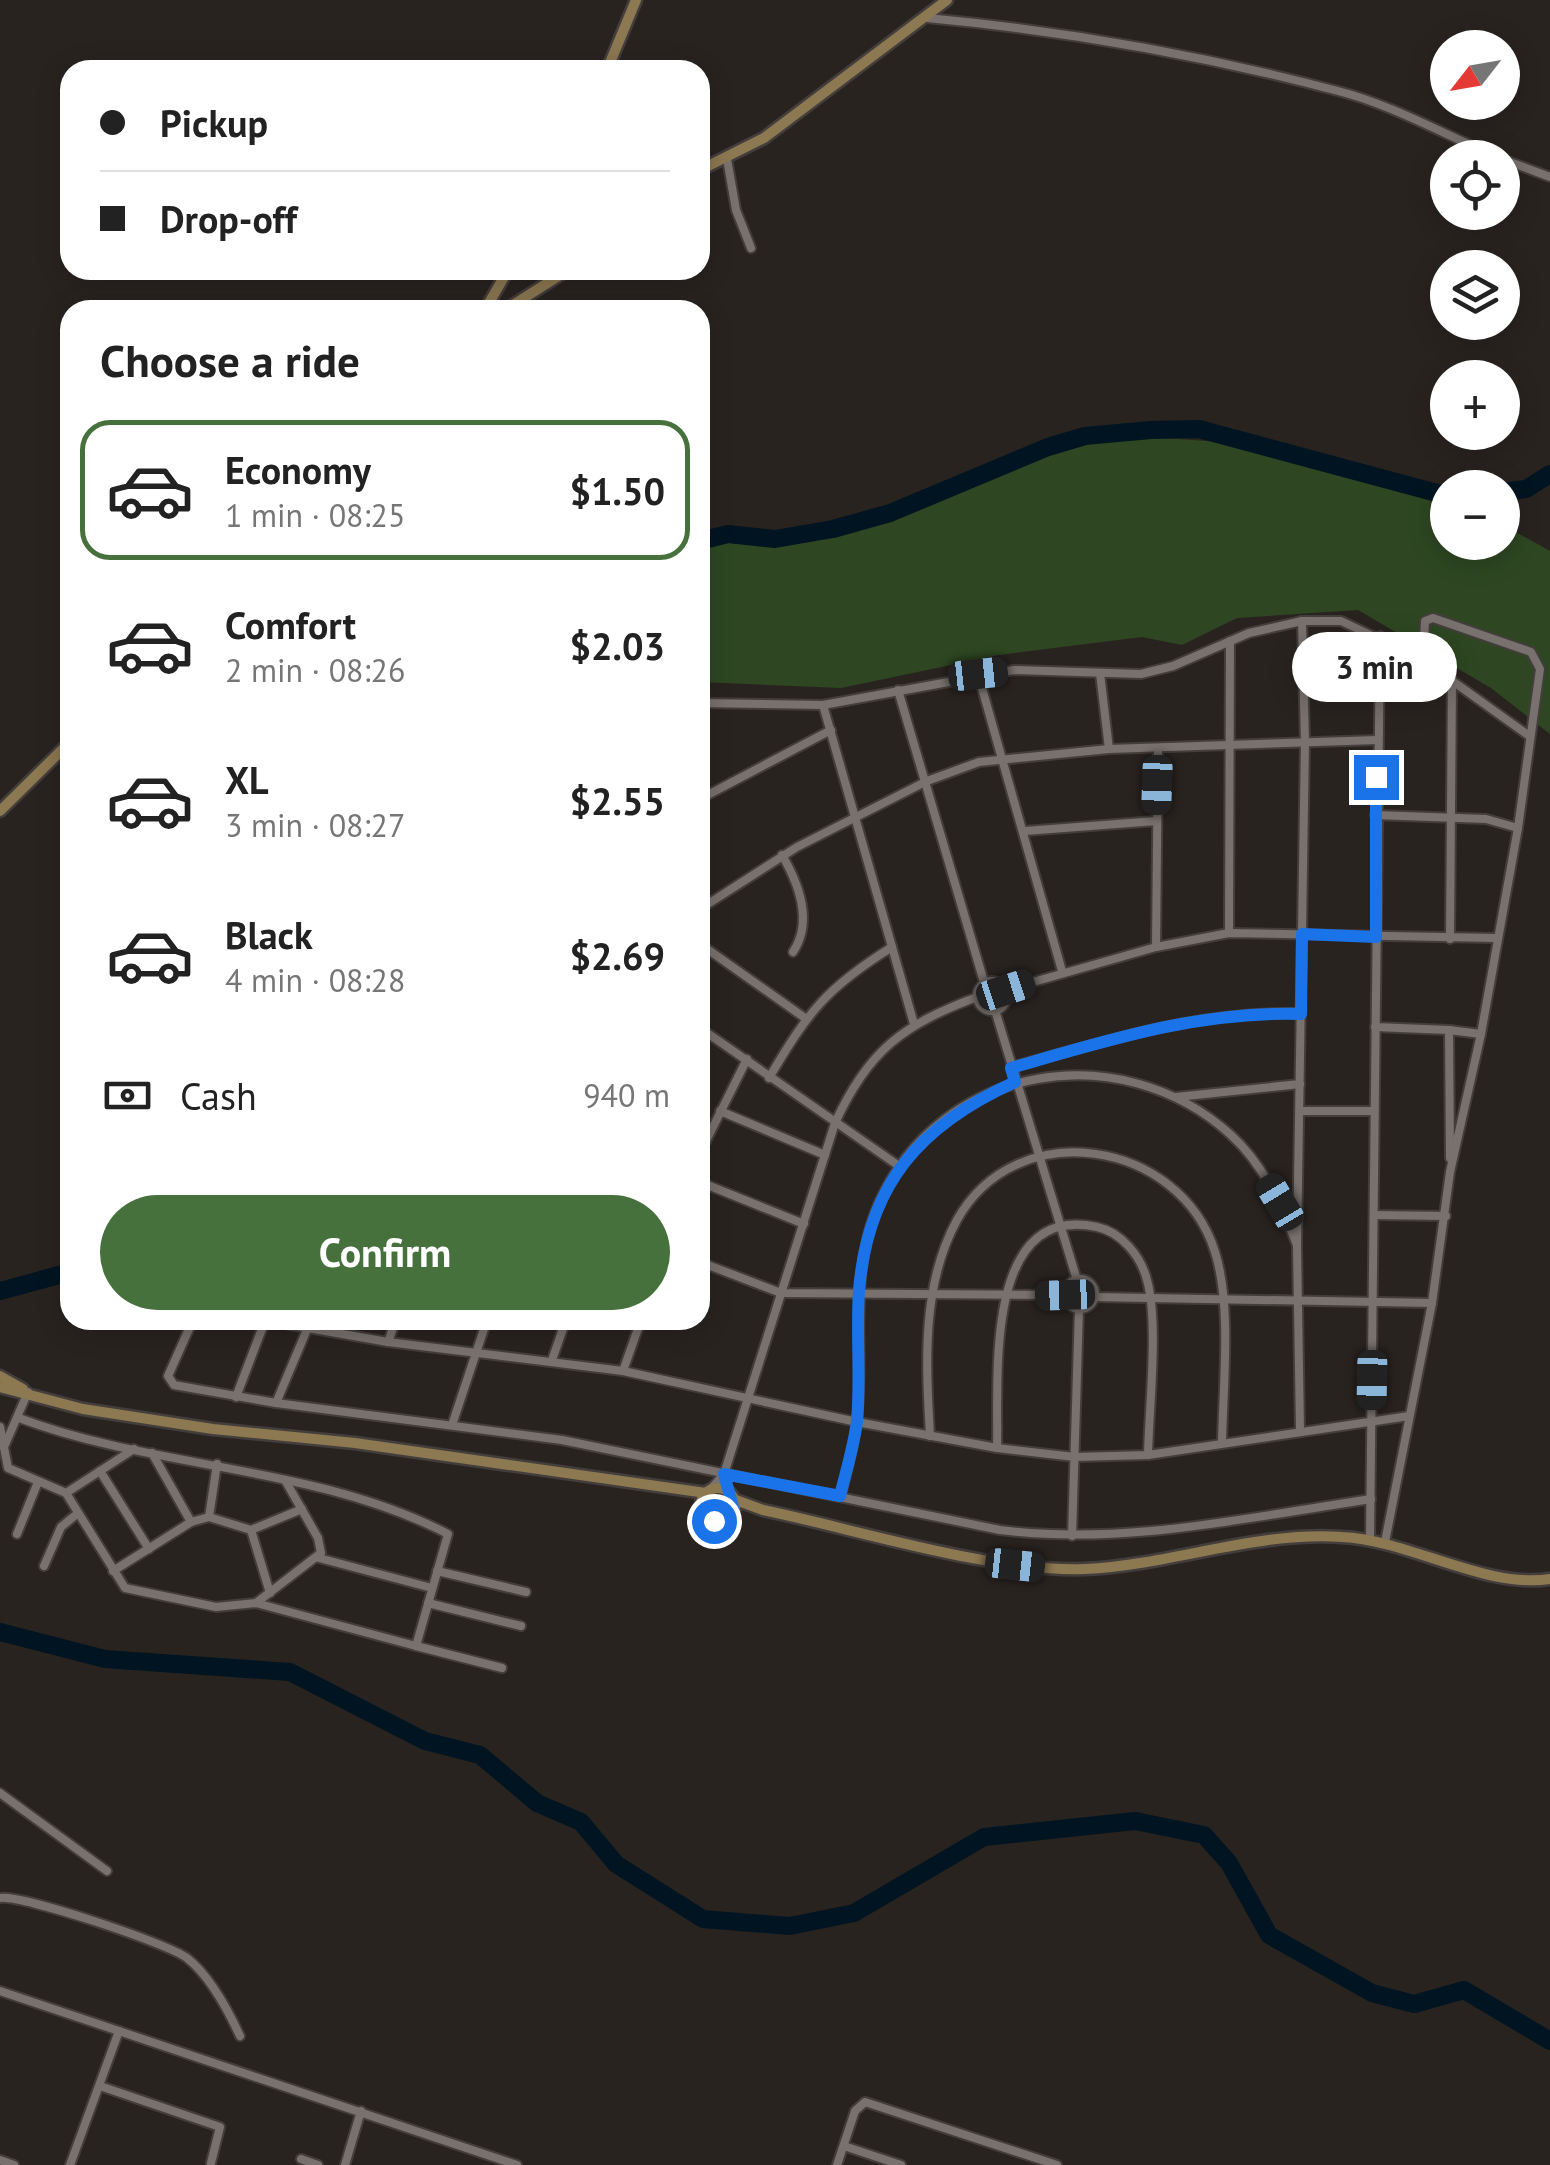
<!DOCTYPE html>
<meta charset="utf-8">
<style>
:root{--surface:#fff;--page:#f2f2f2;--text:#222;--muted:#767676;--line:#e0e0e0;--accent:#47713c}
body{margin:0;font-family:"PT Sans",sans-serif;background:var(--page);color:var(--text);height:100vh;display:flex;flex-direction:column;font-size:38px;white-space:nowrap}
*{box-sizing:border-box;margin:0}
p{font-size:32px;color:var(--muted)}
.icon{flex:none;width:55px;height:55px;fill:none;stroke:currentColor;stroke-width:2;stroke-linecap:round;stroke-linejoin:round}
.map{position:relative;flex:1;overflow:hidden}
.side{position:absolute;left:60px;top:300px;width:650px;height:1030px;display:flex;flex-direction:column;background:var(--surface);border-radius:30px;box-shadow:0 5px 25px #0003}
.side>*{flex:none}
.hud{position:absolute;left:60px;top:60px;width:650px;height:220px;border-radius:30px;box-shadow:0 5px 25px #0003;display:grid;align-content:center;height:220px;padding:0 40px;background:var(--surface)}
.needle{width:65px;rotate:239deg}
.controls{position:absolute;left:1430px;top:30px;display:grid;gap:20px}
.controls a{display:grid;place-items:center;width:90px;height:90px;border-radius:50%;background:var(--surface);box-shadow:0 5px 25px #0003;font-size:50px}
.end{position:absolute;width:45px;height:45px;margin:-22px;border:12px solid #1a73e8;background:#fff;box-shadow:0 0 0 5px #fff}
.from{border-radius:50%}
.bubble{position:absolute;height:70px;border-radius:35px;background:var(--surface);box-shadow:0 5px 25px #0003;font-size:32px;font-weight:700;line-height:70px;text-align:center}
.car{position:absolute;width:30px;height:60px;margin:-30px -15px;border-radius:12px;box-shadow:0 0 8px 2px #0007;background:linear-gradient(#222 24%,#8ab4d8 0 40%,#222 0 76%,#8ab4d8 0 86%,#222 0)}
.hud b{display:flex;align-items:center;gap:35px;height:95px;font-size:38px}
.hud b+b{border-top:2px solid var(--line)}
.hud i{width:25px;height:25px;background:var(--text)}
ul{padding:0;list-style:none}
li{display:flex;align-items:center;gap:30px;height:140px;margin:0 20px 15px;padding:0 20px;border:5px solid transparent;border-radius:30px}
li div{flex:1}
li b{display:block;font-size:38px}
li em{font-style:normal;font-weight:700}
li.on{border-color:var(--accent)}
li>.icon{width:90px;height:90px;stroke-width:1.5}
h2{padding:0 40px;font-size:45px;line-height:120px}
.pay{display:flex;align-items:center;gap:25px;height:110px;padding:0 40px;font-size:38px}
.pay p{margin-inline-start:auto}
.action{display:flex;gap:20px;margin-top:auto;padding:20px 40px}
.action a{flex:1;height:115px;border-radius:60px;background:var(--accent);color:#fff;font-size:40px;font-weight:700;line-height:115px;text-align:center}
.map>svg:first-child{display:block}
</style>
<div class="map">
<svg width="1550" height="2165" viewBox="0 0 1550 2165">
<rect width="100%" height="100%" fill="#292320"/>
<!-- green -->
<path fill="#2e4722" d="M1078 432 1221 442 1447 501 1448 542H1502L1503 525 1550 551V734L1491 688 1358 610 1237 618 1182 645 1142 637 999 655 841 688 700 682V547L721 540 852 518Z"/>
<g fill="none" stroke-linecap="round" stroke-linejoin="round">
<!-- river -->
<g stroke="#001521" stroke-width="18">
<path d="M1502 492 1526 489 1550 474"/>
<path d="M700 541 728 534 775 539 833 529 890 513 1048 447 1085 436 1151 430 1199 429 1448 496"/>
<path d="M0 1291 70 1272"/>
<path d="M0 1632 105 1659 290 1672 425 1741 480 1755 537 1803 581 1822 616 1864 703 1919 790 1926 854 1913 984 1837 1135 1821 1204 1835 1229 1863 1269 1935 1372 1993 1414 2004 1464 1990 1550 2041"/>
</g>
<defs>
<g id="street">
<path d="M927 18C1067 31 1202 55 1338 91 1393 105 1447 136 1500 158"/>
<path d="M727 159 736 210 751 248"/>
<path d="M1502 159 1550 177"/>
<path d="M1100 673 1109 749"/>
<path d="M978 674 1062 971"/>
<path d="M898 690 984 982"/>
<path d="M700 703 823 705 1014 670 1141 674 1173 666 1249 633 1302 621H1341L1423 660 1528 735"/>
<path d="M823 705 914 1024"/>
<path d="M700 799 831 730"/>
<path d="M1375 815 1486 819 1518 828"/>
<path d="M1025 831 1156 821"/>
<path d="M782 855C799 884 813 922 793 952"/>
<path d="M700 909 797 847 927 781 979 762 1109 749 1377 740"/>
<path d="M1229 933 1230 641"/>
<path d="M1450 939 1452 679"/>
<path d="M700 944 805 1018"/>
<path d="M1156 947 1158 749"/>
<circle cx="992" cy="996" r="15"/>
<path d="M1005 990 1156 947 1229 933 1495 938"/>
<path d="M995 1010 1077 1280"/>
<path d="M1375 1027 1449 1030"/>
<path d="M700 1028 899 1166"/>
<path d="M1011 1067C1110 1040 1197 1011 1301 1013"/>
<path d="M769 1078C808 1012 826 988 892 947"/>
<path d="M1176 1097 1300 1084"/>
<path d="M720 1111 825 1155"/>
<path d="M1301 1111H1374"/>
<path d="M700 1153 747 1059"/>
<path d="M1450 1158 1449 1030 1481 1034"/>
<path d="M700 1182 804 1224"/>
<path d="M1374 1215 1446 1216"/>
<path d="M700 1262 781 1293 1065 1295"/>
<circle cx="1080" cy="1294" r="15"/>
<path d="M1094 1297 1432 1303"/>
<path d="M193 1320 168 1376 174 1385 276 1403 562 1440 1000 1530C1123 1546 1249 1517 1371 1499"/>
<path d="M263 1320 388 1342 623 1371 857 1422 997 1448 1075 1457 1148 1455 1409 1416"/>
<path d="M388 1342 396 1320"/>
<path d="M552 1360 566 1320"/>
<path d="M623 1371 641 1320"/>
<path d="M236 1397 265 1321"/>
<path d="M276 1403 311 1320"/>
<path d="M452 1425 487 1320"/>
<path d="M0 1427 8 1468 66 1493 125 1588 216 1607 256 1603 416 1646 448 1534C315 1465 157 1470 19 1418"/>
<path d="M1300 1430 1297 1245 1305 742 1302 621"/>
<path d="M930 1436C926 1364 921 1286 957 1220 1017 1113 1180 1140 1215 1252 1232 1305 1223 1386 1222 1442"/>
<path d="M4 1447 28 1392"/>
<path d="M997 1448C999 1382 982 1202 1097 1227 1121 1232 1141 1256 1147 1280 1159 1323 1149 1407 1148 1455"/>
<path d="M100 1471 149 1549"/>
<path d="M724 1474 728 1491"/>
<path d="M710 1490 724 1474 835 1123C868 1051 902 1025 977 997"/>
<path d="M66 1493 134 1449"/>
<path d="M841 1496C846 1472 854 1446 857 1421 865 1348 848 1273 879 1203 941 1063 1121 1035 1231 1135 1264 1165 1281 1205 1297 1245"/>
<path d="M209 1517 217 1464"/>
<path d="M191 1522 209 1517 251 1530 302 1509"/>
<path d="M251 1530 270 1593"/>
<path d="M17 1534 38 1482"/>
<path d="M1072 1536 1079 1309"/>
<path d="M1370 1539 1380 636"/>
<path d="M1385 1542 1432 1303 1450 1172 1481 1034 1518 828 1540 669 1531 652 1433 618 1425 621 1423 660"/>
<path d="M319 1558 432 1588"/>
<path d="M44 1566 61 1527 78 1513"/>
<path d="M113 1571 191 1522 152 1453"/>
<path d="M437 1571 526 1592"/>
<path d="M256 1603 321 1553 318 1538 285 1480"/>
<path d="M428 1603 521 1626"/>
<path d="M416 1646 502 1668"/>
<path d="M0 1793 107 1871"/>
<path d="M0 1898C23 1895 167 1943 187 1958 210 1976 228 2010 240 2036"/>
<path d="M0 1991 517 2165"/>
<path d="M100 2086 220 2127 211 2163"/>
<path d="M844 2146 901 2165"/>
<path d="M301 2159 318 2165"/>
<path d="M0 2160 14 2165"/>
<path d="M70 2165 119 2031"/>
<path d="M345 2165 361 2111"/>
<path d="M837 2165 855 2111 865 2102 1057 2165"/>
</g>
<g id="secondary">
<path d="M607 70 636 0"/>
<path d="M700 170 764 138 947 0"/>
<path d="M485 310 508 270"/>
<path d="M505 310 568 270"/>
<path d="M0 811 70 742"/>
<path d="M0 1376 23 1389"/>
<path d="M0 1387 83 1409 213 1429 355 1443 706 1493"/>
<circle cx="718" cy="1505" r="17"/>
<path d="M733 1499 763 1510C859 1530 989 1572 1085 1569 1171 1565 1256 1531 1342 1537 1409 1540 1485 1589 1550 1579"/>
</g>
</defs>
<!-- street casing -->
<use href="#street" stroke="#433e3c" stroke-width="12"/>
<!-- secondary casing -->
<use href="#secondary" stroke="#433e3c" stroke-width="15"/>
<!-- street -->
<use href="#street" stroke="#78716e" stroke-width="8"/>
<!-- secondary -->
<use href="#secondary" stroke="#8c7851" stroke-width="10"/>
</g>
<g fill="none" stroke-linecap="round" stroke-linejoin="round">
<!-- route -->
<path stroke="#1a73e8" stroke-width="12" d="M714 1521 726 1520 734 1511 724 1474 840 1496C846 1471 854 1446 857 1421 861 1378 856 1334 859 1290 868 1184 920 1125 1015 1082L1011 1068C1108 1040 1199 1011 1301 1014L1302 934 1376 937V777"/>
</g>
</svg>
<div class="controls">
<a><svg class="needle" viewBox="-14 -14 28 28"><path d="M0-13l5 13h-10z" fill="#e53935"/><path d="M0 13l5-13h-10z" fill="#767676"/></svg></a>
<a><svg class="icon" aria-label="locate" viewBox="0 0 24 24"><circle cx="12" cy="12" r="6"/><path d="M12 2v4M12 18v4M2 12h4M18 12h4"/></svg></a>
<a><svg class="icon" aria-label="layers" viewBox="0 0 24 24"><path d="M12 4l9 5-9 5-9-5zM3 14l9 5 9-5"/></svg></a>
<a>+</a>
<a>−</a>
</div>
<i class="end from" style="left:714px;top:1521px"></i>
<i class="end" style="left:1376px;top:777px"></i>
<div class="bubble" style="left:1292px;top:632px;width:165px">3 min</div>
<i class="car" style="left:978px;top:674px;rotate:84deg"></i>
<i class="car" style="left:1157px;top:785px;rotate:182deg"></i>
<i class="car" style="left:1006px;top:990px;rotate:72deg"></i>
<i class="car" style="left:1280px;top:1202px;rotate:329deg"></i>
<i class="car" style="left:1065px;top:1295px;rotate:268deg"></i>
<i class="car" style="left:1372px;top:1380px;rotate:181deg"></i>
<i class="car" style="left:1015px;top:1565px;rotate:96deg"></i>
<div class="hud">
<b><i class="from"></i>Pickup</b>
<b><i></i>Drop-off</b>
</div>
<section class="side">
<h2>Choose a ride</h2>
<ul>
<li class="on"><svg class="icon" aria-label="car" viewBox="0 0 24 24"><path d="M5 17H2v-5l4-1 3-4h7l3 4 3 1v5h-3M9 17h6M6 11h13"/><circle cx="7" cy="17" r="2"/><circle cx="17" cy="17" r="2"/></svg><div><b>Economy</b><p>1 min · 08:25</p></div><em>$1.50</em></li>
<li><svg class="icon" aria-label="car" viewBox="0 0 24 24"><path d="M5 17H2v-5l4-1 3-4h7l3 4 3 1v5h-3M9 17h6M6 11h13"/><circle cx="7" cy="17" r="2"/><circle cx="17" cy="17" r="2"/></svg><div><b>Comfort</b><p>2 min · 08:26</p></div><em>$2.03</em></li>
<li><svg class="icon" aria-label="car" viewBox="0 0 24 24"><path d="M5 17H2v-5l4-1 3-4h7l3 4 3 1v5h-3M9 17h6M6 11h13"/><circle cx="7" cy="17" r="2"/><circle cx="17" cy="17" r="2"/></svg><div><b>XL</b><p>3 min · 08:27</p></div><em>$2.55</em></li>
<li><svg class="icon" aria-label="car" viewBox="0 0 24 24"><path d="M5 17H2v-5l4-1 3-4h7l3 4 3 1v5h-3M9 17h6M6 11h13"/><circle cx="7" cy="17" r="2"/><circle cx="17" cy="17" r="2"/></svg><div><b>Black</b><p>4 min · 08:28</p></div><em>$2.69</em></li>
</ul>
<div class="pay"><svg class="icon" aria-label="cash" viewBox="0 0 24 24"><path d="M3 7h18v10H3z"/><circle cx="12" cy="12" r="2"/></svg>Cash<p>940 m</p></div>
<div class="action"><a>Confirm</a></div>
</section>
</div>
